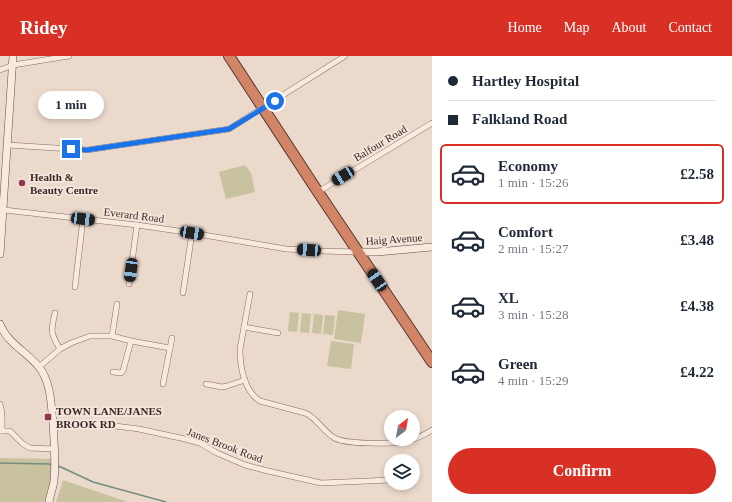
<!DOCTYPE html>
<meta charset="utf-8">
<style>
:root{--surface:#fff;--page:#f6f6f7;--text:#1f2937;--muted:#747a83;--line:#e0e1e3;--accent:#d93025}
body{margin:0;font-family:Georgia,serif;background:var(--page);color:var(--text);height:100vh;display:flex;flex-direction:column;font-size:15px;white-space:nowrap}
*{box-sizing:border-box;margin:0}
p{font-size:13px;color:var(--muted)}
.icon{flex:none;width:22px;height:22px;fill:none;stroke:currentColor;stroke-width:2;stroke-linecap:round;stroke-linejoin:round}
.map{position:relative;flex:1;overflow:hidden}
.drawer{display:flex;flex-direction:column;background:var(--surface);width:300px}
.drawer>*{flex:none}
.hud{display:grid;align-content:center;height:88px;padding:0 16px;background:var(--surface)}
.needle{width:26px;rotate:31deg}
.tools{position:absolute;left:384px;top:354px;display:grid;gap:8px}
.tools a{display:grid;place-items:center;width:36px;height:36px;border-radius:50%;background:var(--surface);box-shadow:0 2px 6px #0003;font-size:20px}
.end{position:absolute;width:18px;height:18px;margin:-9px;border:5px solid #1a73e8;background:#fff;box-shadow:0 0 0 2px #fff}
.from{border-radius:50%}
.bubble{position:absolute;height:28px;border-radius:14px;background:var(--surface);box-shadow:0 2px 6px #0003;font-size:13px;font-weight:700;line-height:28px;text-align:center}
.car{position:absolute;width:12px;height:24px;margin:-12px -6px;border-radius:5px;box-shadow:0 0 3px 1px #0007;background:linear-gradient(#222 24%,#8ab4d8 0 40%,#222 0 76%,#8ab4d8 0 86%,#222 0)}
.hud b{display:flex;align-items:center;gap:14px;height:38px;font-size:15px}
.hud b+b{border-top:1px solid var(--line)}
.hud i{width:10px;height:10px;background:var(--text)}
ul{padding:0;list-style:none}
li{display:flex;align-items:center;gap:12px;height:60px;margin:0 8px 6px;padding:0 8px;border:2px solid transparent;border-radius:6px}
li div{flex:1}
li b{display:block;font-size:15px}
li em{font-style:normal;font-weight:700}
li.on{border-color:var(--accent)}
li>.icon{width:36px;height:36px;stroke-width:1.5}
.cta{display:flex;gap:8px;margin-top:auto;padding:8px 16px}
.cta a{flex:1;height:46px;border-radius:24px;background:var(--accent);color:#fff;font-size:16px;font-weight:700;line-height:46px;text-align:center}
header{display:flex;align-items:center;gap:24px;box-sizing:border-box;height:56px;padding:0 20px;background:var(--accent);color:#fff}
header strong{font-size:19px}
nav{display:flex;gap:22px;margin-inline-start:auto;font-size:14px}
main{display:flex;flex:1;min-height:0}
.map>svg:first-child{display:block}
</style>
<header>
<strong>Ridey</strong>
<nav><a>Home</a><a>Map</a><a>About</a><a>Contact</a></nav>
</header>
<main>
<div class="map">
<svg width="432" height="446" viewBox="0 0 432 446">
<rect width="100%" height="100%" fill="#ebd9cc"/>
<!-- green -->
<g fill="#c9c2a0">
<path d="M245 109 251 117 255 136 226 143 219 116Z"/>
<path d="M338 254 365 258 361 287 334 283Z"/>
<path d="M290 256 299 257 297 276 288 275Z"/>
<path d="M302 257 311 258 309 277 300 276Z"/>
<path d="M314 258 323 259 321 278 312 277Z"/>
<path d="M325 259 335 260 333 279 323 278Z"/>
<path d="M331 285 354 288 351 313 327 310Z"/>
<path d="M0 402 54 403V425L46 446H0Z"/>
<path d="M63 424 128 446H56Z"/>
</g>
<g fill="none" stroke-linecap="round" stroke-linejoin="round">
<!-- stream -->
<g stroke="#728f80" stroke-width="1.5">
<path d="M0 407 49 408 52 409"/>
<path d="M58 410 63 412 93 426 166 446"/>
</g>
<defs>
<g id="street">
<path d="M0 14 13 9 69 0"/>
<path d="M8 89 87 94 229 73 345 0"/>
<path d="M318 136 432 67"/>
<path d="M4 154 137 169 192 177 286 193 321 195 358 196"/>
<path d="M129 228 137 169"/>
<path d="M75 231 83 163"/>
<path d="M183 237 192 177"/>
<path d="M250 238 240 293C240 311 244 335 260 345L305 357C317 362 322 374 333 381 344 389 393 388 407 385 416 383 424 379 432 374"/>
<path d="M55 257C51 274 50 277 60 293"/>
<path d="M244 271 278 277"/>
<path d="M112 280 117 248"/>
<path d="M39 311 60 293 71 287 90 280H112L131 285 170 292"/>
<path d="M113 316 121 317 123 315 131 285"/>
<path d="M163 328 172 282"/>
<path d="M206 328 222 331 227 330 245 324"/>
<path d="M0 348C3 357 2 366 2 375"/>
<path d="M53 368 76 367H91L139 373 185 383 200 387 217 397 245 409 268 415 321 427 391 424"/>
<path d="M0 375H10L23 388 30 392 55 393"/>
</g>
<g id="secondary">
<path d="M358 196H377L432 191"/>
<path d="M0 198 13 0"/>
<path d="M0 268C7 287 27 296 39 311 51 326 51 348 53 367 54 386 56 406 54 425 53 432 50 439 49 446"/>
</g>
<path id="highway" d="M229 0 318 136 432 306"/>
</defs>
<!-- street casing -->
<use href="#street" stroke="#876b61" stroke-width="6"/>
<!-- secondary casing -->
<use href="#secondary" stroke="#694c44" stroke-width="8"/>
<!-- highway casing -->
<use href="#highway" stroke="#563b34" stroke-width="12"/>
<!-- street -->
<use href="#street" stroke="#f7e9de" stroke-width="5"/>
<!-- secondary -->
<use href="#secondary" stroke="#f7e9de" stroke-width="7"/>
<!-- highway -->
<use href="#highway" stroke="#d18466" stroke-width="10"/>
</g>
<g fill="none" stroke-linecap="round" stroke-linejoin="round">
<!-- route -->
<path stroke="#1a73e8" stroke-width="5" d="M71 93 87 94 229 73 275 45"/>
</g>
<!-- markers -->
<g fill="#913650" stroke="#f3e5db" stroke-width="1.5">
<circle cx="22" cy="127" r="4"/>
<rect x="44" y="357" width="8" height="8" rx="2"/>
</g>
<g text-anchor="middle" stroke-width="4" stroke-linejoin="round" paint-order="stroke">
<!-- street labels -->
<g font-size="11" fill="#392723" stroke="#f3e5db">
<text transform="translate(380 87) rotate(-31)" y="4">Balfour Road</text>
<text transform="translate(134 159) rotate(7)" y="4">Everard Road</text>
<text transform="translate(394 183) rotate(-4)" y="4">Haig Avenue</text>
<text transform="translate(225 389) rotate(21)" y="4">Janes Brook Road</text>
</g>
<!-- poi labels -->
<g font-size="11" font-weight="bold" fill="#392723" stroke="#f3e5db" text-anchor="start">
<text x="30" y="125">Health &amp;<tspan x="30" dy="13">Beauty Centre</tspan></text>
<text x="56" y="359">TOWN LANE/JANES<tspan x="56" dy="13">BROOK RD</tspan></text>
</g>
</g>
</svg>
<div class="tools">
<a><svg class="needle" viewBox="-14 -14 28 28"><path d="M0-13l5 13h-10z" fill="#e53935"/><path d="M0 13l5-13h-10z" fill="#747a83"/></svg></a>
<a><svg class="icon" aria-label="layers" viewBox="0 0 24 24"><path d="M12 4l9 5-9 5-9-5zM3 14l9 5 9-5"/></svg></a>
</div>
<i class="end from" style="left:275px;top:45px"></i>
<i class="end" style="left:71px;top:93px"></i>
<div class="bubble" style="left:38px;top:35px;width:66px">1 min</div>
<i class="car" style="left:343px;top:120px;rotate:239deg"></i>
<i class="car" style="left:83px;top:163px;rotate:97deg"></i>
<i class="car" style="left:192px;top:177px;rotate:99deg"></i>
<i class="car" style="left:309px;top:194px;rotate:274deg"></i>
<i class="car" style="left:131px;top:214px;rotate:188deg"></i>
<i class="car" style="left:377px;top:224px;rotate:326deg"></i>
</div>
<section class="drawer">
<div class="hud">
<b><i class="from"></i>Hartley Hospital</b>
<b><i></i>Falkland Road</b>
</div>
<ul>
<li class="on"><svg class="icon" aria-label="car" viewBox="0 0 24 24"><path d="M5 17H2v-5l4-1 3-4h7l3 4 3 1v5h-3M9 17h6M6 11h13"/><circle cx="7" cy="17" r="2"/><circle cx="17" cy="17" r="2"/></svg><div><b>Economy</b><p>1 min · 15:26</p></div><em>£2.58</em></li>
<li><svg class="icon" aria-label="car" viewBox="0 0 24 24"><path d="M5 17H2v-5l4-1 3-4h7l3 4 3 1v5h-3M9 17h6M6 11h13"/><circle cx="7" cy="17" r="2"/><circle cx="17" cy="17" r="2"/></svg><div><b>Comfort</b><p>2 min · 15:27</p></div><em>£3.48</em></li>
<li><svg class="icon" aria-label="car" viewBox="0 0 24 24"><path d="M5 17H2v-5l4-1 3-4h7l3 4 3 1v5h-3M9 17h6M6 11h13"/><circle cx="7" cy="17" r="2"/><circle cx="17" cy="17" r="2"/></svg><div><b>XL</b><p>3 min · 15:28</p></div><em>£4.38</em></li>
<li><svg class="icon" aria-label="car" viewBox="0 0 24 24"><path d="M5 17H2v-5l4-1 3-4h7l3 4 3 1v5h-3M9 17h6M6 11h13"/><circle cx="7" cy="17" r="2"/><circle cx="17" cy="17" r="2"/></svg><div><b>Green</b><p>4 min · 15:29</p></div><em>£4.22</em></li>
</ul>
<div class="cta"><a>Confirm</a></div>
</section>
</main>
